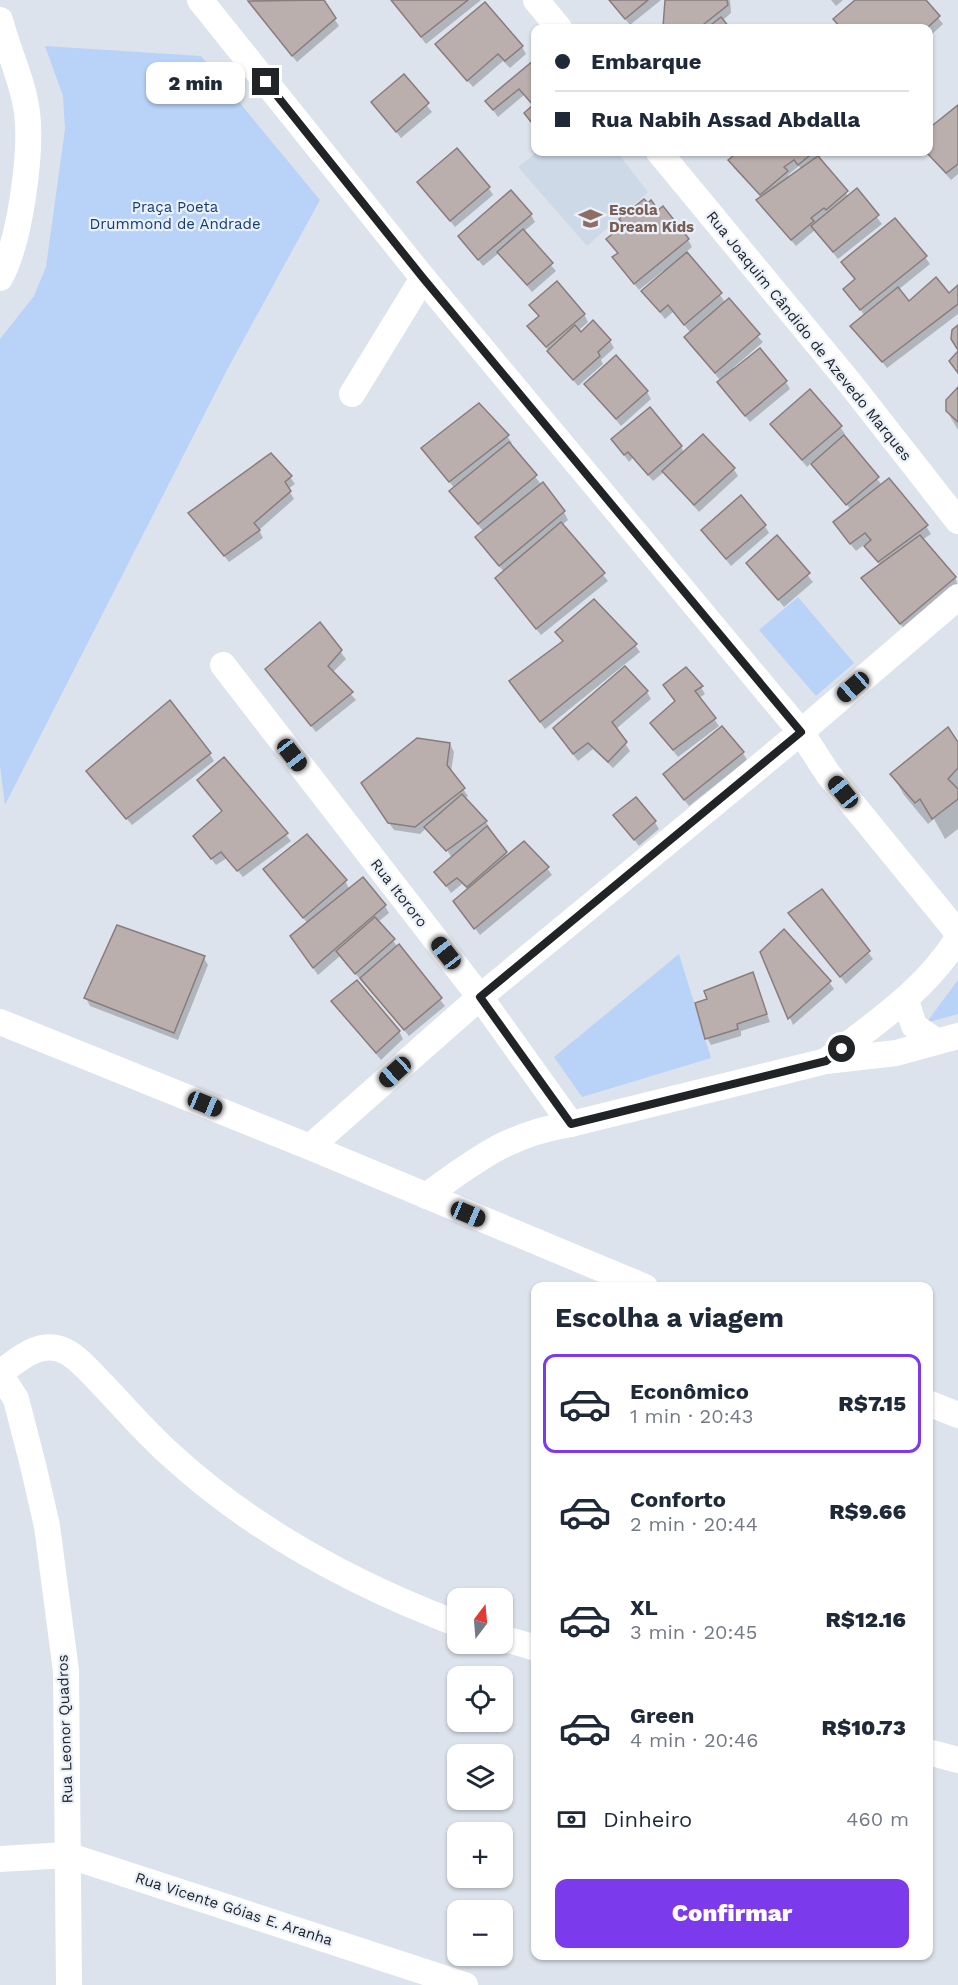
<!DOCTYPE html>
<html lang="pt">
<meta charset="utf-8">
<style>
:root{--surface:#fff;--page:#f2f2f3;--text:#1f2937;--muted:#747a83;--line:#e0e1e3;--accent:#7c3aed}
body{margin:0;font-family:"Work Sans",sans-serif;background:var(--page);color:var(--text);height:100vh;display:flex;flex-direction:column;font-size:22px;white-space:nowrap}
*{box-sizing:border-box;margin:0}
p{font-size:20px;color:var(--muted)}
.icon{flex:none;width:33px;height:33px;fill:none;stroke:currentColor;stroke-width:2;stroke-linecap:round;stroke-linejoin:round}
.map{position:relative;flex:1;overflow:hidden}
.panel{position:absolute;left:531px;top:1282px;width:402px;height:678px;display:flex;flex-direction:column;background:var(--surface);border-radius:12px;box-shadow:0 2px 4px #0004}
.panel>*{flex:none}
.top-card{position:absolute;left:531px;top:24px;width:402px;height:132px;border-radius:12px;box-shadow:0 2px 4px #0004;display:grid;align-content:center;height:132px;padding:0 24px;background:var(--surface)}
.needle{width:39px;rotate:16deg}
.controls{position:absolute;left:447px;top:1588px;display:grid;gap:12px}
.controls a{display:grid;place-items:center;width:66px;height:66px;border-radius:12px;background:var(--surface);box-shadow:0 2px 4px #0004;font-size:30px}
.end{position:absolute;width:27px;height:27px;margin:-14px;border:8px solid #212427;background:#fff;box-shadow:0 0 0 3px #fff}
.from{border-radius:50%}
.bubble{position:absolute;height:42px;border-radius:12px;background:var(--surface);box-shadow:0 2px 4px #0004;font-size:20px;font-weight:800;line-height:42px;text-align:center}
.car{position:absolute;width:18px;height:36px;margin:-18px -9px;border-radius:8px;box-shadow:0 0 4px 2px #0007;background:linear-gradient(#222 24%,#8ab4d8 0 40%,#222 0 76%,#8ab4d8 0 86%,#222 0)}
.top-card b{display:flex;align-items:center;gap:21px;height:57px;font-size:22px}
.top-card b+b{border-top:2px solid var(--line)}
.top-card i{width:15px;height:15px;background:var(--text)}
ul{padding:0;list-style:none}
li{display:flex;align-items:center;gap:18px;height:99px;margin:0 12px 9px;padding:0 12px;border:3px solid transparent;border-radius:12px}
li div{flex:1}
li b{display:block;font-size:22px}
li em{font-style:normal;font-weight:800}
li.selected{border-color:var(--accent)}
li>.icon{width:54px;height:54px;stroke-width:1.5}
h2{padding:0 24px;font-size:27px;line-height:72px}
.pay{display:flex;align-items:center;gap:15px;height:66px;padding:0 24px;font-size:22px}
.pay p{margin-inline-start:auto}
.cta{display:flex;gap:12px;margin-top:auto;padding:12px 24px}
.cta a{flex:1;height:69px;border-radius:12px;background:var(--accent);color:#fff;font-size:24px;font-weight:800;line-height:69px;text-align:center}
.map>svg:first-child{display:block}
</style>
<div class="map">
<svg width="958" height="1985" viewBox="0 0 958 1985">
<rect width="100%" height="100%" fill="#dde3ec"/>
<!-- built -->
<path fill="#ced9e8" d="M537 152H617L648 192 587 246 518 167Z"/>
<!-- green -->
<g fill="#b9d2f7">
<path d="M45 46 201 56 320 200 228 368 5 805 0 766V339L34 296 46 267 65 129 63 96Z"/>
<path d="M798 597 854 663 816 696 759 630Z"/>
<path d="M679 954 711 1058 582 1097 554 1057Z"/>
<path d="M958 980V1014L926 1023Z"/>
</g>
<!-- shadow -->
<g fill="#0003" fill-rule="evenodd">
<path d="M251 0H322L339 26 297 62 254 8Z"/>
<path d="M392 0H481L426 44Z"/>
<path d="M610 0H661L630 25Z"/>
<path d="M667 0H730L731 13 722 21 728 28H666Z"/>
<path d="M831 0H843L836 6Z"/>
<path d="M857 0H924L943 24 928 38V28H841L835 20Z"/>
<path d="M522 47 526 54 510 68 503 61 473 87 442 51Z"/>
<path d="M536 64V128L526 114 534 107 524 95 498 117 487 101Z"/>
<path d="M404 76 432 112 401 138 373 103Z"/>
<path d="M958 107V174L951 180 926 152H928Z"/>
<path d="M740 152 773 154 826 152 818 159 849 197 857 191 882 224 838 259 815 230 796 246 762 208 758 201 762 198 734 168 730 160ZM799 166 801 170 790 178 788 175Z"/>
<path d="M419 183 488 187 493 195 455 227Z"/>
<path d="M658 212 688 240 692 247 686 252 726 303 763 342 733 368 786 382 790 389 750 422 723 390 721 381 690 345 686 337 691 333 673 312 665 319 648 298 664 273 663 271 639 290 614 258 619 254 613 247Z"/>
<path d="M531 215 535 222 523 232 556 271 532 292 499 253 483 266 460 236Z"/>
<path d="M925 257 930 264 898 290 908 303 949 295 958 287V314L887 368 852 326 865 316 845 289 856 280 843 263Z"/>
<path d="M531 305 584 314 588 322 578 331 581 334 610 341 614 348 601 360 603 364 578 386 534 333 529 326 540 317Z"/>
<path d="M586 384 647 392 651 399 621 426Z"/>
<path d="M958 387V430L947 411V400Z"/>
<path d="M772 424 840 427 845 434 842 436 882 485 889 480 926 526 931 534 922 540 955 577 958 586 905 630 863 578 880 565 865 544 856 551 839 530 851 510 812 462 807 467Z"/>
<path d="M507 436 512 443 509 445 564 512 568 520 562 525 608 581 541 635 501 585 504 572 482 545 484 532 455 499 451 492 455 489 423 449Z"/>
<path d="M613 440 681 446 684 453 733 468 738 476 699 512 664 472 653 481 633 458 629 462Z"/>
<path d="M290 477 295 484 288 489 294 499 259 530 263 538 229 562 190 513Z"/>
<path d="M765 526 769 533 731 566 702 530Z"/>
<path d="M777 537 813 582 784 607 748 563Z"/>
<path d="M320 625 346 659 332 673 356 700 316 732 271 676Z"/>
<path d="M557 632 635 645 640 652 545 729 515 689 564 642Z"/>
<path d="M701 687 705 694 699 698 719 726 678 757 652 724 676 702Z"/>
<path d="M647 692 651 699 616 729 630 751 613 768 593 749 578 761 559 736Z"/>
<path d="M450 744 454 752 451 772 468 796 464 799 486 822 508 857 547 868 552 875 480 935 460 908 468 890 462 884 451 893 441 879 452 858 443 844 441 845 442 848 426 828 420 834 394 830 367 791Z"/>
<path d="M958 745V829L945 839 934 819 928 824 904 795 892 774Z"/>
<path d="M209 753 214 761 132 825 87 772Z"/>
<path d="M743 753 747 760 689 806 664 775Z"/>
<path d="M224 759 291 841 243 877 227 858 216 865 199 843 223 812 199 780Z"/>
<path d="M615 815 655 822 659 829 639 846Z"/>
<path d="M265 869 345 881 350 890 385 906 389 913 378 922 445 1006 409 1036 340 956 318 975 296 944 308 924Z"/>
<path d="M822 891 873 959 846 984 790 914Z"/>
<path d="M761 952 829 982 834 989 793 1025Z"/>
<path d="M204 958 208 965 178 1040 90 1006 86 998Z"/>
<path d="M752 973 770 1022 741 1031V1036L711 1045 707 1038 709 1000Z"/>
<path d="M333 1002 399 1031 403 1039 381 1060Z"/>
</g>
<!-- building -->
<g fill="#bbafae" stroke="#887d7c" stroke-width="1.5">
<path d="M324 0 336 18 292 56 248 1Z"/>
<path d="M391 0H468L421 37Z"/>
<path d="M609 0H648L625 19Z"/>
<path d="M665 0H727L728 5 699 28H673L663 27Z"/>
<path d="M855 0H926L940 16 927 28H901L898 26 895 28H841L833 19Z"/>
<path d="M485 2 523 46 505 61 498 54 467 81 435 44Z"/>
<path d="M721 17 730 28H707Z"/>
<path d="M534 60 536 62V128L524 113 533 105 519 89 493 110 485 101Z"/>
<path d="M404 74 429 103 396 132 371 102Z"/>
<path d="M958 105V164L946 173 926 152H928V129Z"/>
<path d="M457 148 490 187 450 221 417 182Z"/>
<path d="M738 152H814L798 165 794 160 784 167 788 171 760 195 728 160Z"/>
<path d="M818 156 848 191 826 210 824 208 811 218 814 221 791 240 756 200Z"/>
<path d="M857 188 879 215 833 252 811 226Z"/>
<path d="M511 190 532 214 478 260 458 236Z"/>
<path d="M644 199 648 203 651 200 658 210 663 206 689 239 634 284 612 257 618 253 606 239 624 225 619 219Z"/>
<path d="M895 218 927 256 860 310 843 289 855 279 841 262Z"/>
<path d="M523 229 553 263 527 285 497 252Z"/>
<path d="M687 252 722 293 684 325 668 305 660 312 641 291Z"/>
<path d="M936 277 949 293 958 285V304L882 362 850 326 898 287 909 301Z"/>
<path d="M557 281 585 314 546 347 527 326 539 316 529 305Z"/>
<path d="M729 298 760 334 715 373 684 337Z"/>
<path d="M593 320 611 340 598 352 600 356 573 380 547 351 575 325 581 332Z"/>
<path d="M958 325V350L951 339 952 330Z"/>
<path d="M760 348 787 381 745 416 717 382Z"/>
<path d="M958 351V373L949 361Z"/>
<path d="M616 355 648 391 616 419 584 384Z"/>
<path d="M958 387V422L946 411V400Z"/>
<path d="M810 389 842 426 802 460 770 424Z"/>
<path d="M479 403 509 435 449 482 421 448Z"/>
<path d="M650 407 682 446 648 475 628 452 624 455 611 439Z"/>
<path d="M703 434 735 468 694 505 662 471Z"/>
<path d="M844 435 879 477 846 505 811 464Z"/>
<path d="M509 442 537 475 478 524 449 491Z"/>
<path d="M271 453 292 476 285 482 291 491 254 523 260 530 224 556 188 513Z"/>
<path d="M889 478 928 525 878 562 864 546 871 540 865 533 850 544 833 522Z"/>
<path d="M543 482 565 511 499 566 475 537Z"/>
<path d="M741 495 766 525 726 559 701 530Z"/>
<path d="M561 522 605 573 536 629 495 578Z"/>
<path d="M777 535 810 573 778 600 746 563Z"/>
<path d="M920 535 956 577 900 624 861 578Z"/>
<path d="M594 599 637 644 540 722 509 681 563 641 555 632Z"/>
<path d="M320 622 342 650 328 666 353 692 311 726 265 669Z"/>
<path d="M625 666 648 691 612 722 627 742 608 762 588 743 573 754 553 728Z"/>
<path d="M686 667 703 686 695 691 716 718 673 750 650 723 675 701 663 685Z"/>
<path d="M170 700 211 753 126 819 86 771Z"/>
<path d="M722 726 744 752 684 800 663 774Z"/>
<path d="M948 727 958 742V768L948 779 958 789V799L932 819 920 799 915 803 890 774Z"/>
<path d="M417 738 450 743 447 765 465 788 415 827 388 823 361 783Z"/>
<path d="M224 757 288 833 237 871 221 852 211 859 193 836 222 811 197 780Z"/>
<path d="M462 794 487 821 446 851 424 827Z"/>
<path d="M636 797 656 821 634 840 613 815Z"/>
<path d="M487 826 507 852 467 887 457 878 446 886 434 872Z"/>
<path d="M307 834 347 880 303 918 263 869Z"/>
<path d="M524 841 549 867 474 929 453 901Z"/>
<path d="M363 877 386 905 313 968 290 936Z"/>
<path d="M822 889 870 951 840 977 788 913Z"/>
<path d="M375 917 395 939 355 974 336 951Z"/>
<path d="M117 925 205 956 174 1033 84 998Z"/>
<path d="M784 929 831 981 788 1019 760 952Z"/>
<path d="M399 944 442 998 404 1030 360 978Z"/>
<path d="M753 972 767 1014 737 1024 738 1029 705 1039 695 1003 707 999 704 991Z"/>
<path d="M357 980 400 1031 376 1053 331 1001Z"/>
</g>
<g fill="none" stroke-linecap="round" stroke-linejoin="round">
<!-- minor -->
<g stroke="#fff" stroke-width="26">
<path d="M200 0 423 278 801 732 828 774 958 933"/>
<path d="M536 0 559 28"/>
<path d="M0 20C8 51 23 81 27 112 32 154 20 242 0 278"/>
<path d="M659 152 849 382 958 521"/>
<path d="M352 394 423 278"/>
<path d="M223 665 480 997 571 1124"/>
<path d="M906 1000 914 1026 936 1041"/>
<path d="M0 1022 310 1147 645 1287"/>
<path d="M826 1061C874 1024 925 991 958 938"/>
<path d="M310 1147 480 997 801 732 958 597"/>
<path d="M426 1196C476 1160 508 1134 571 1124L826 1061 896 1053 958 1036"/>
<path d="M0 1373C19 1359 40 1339 65 1351 79 1358 91 1373 102 1384 125 1408 147 1434 172 1456 253 1530 355 1585 458 1624"/>
<path d="M0 1374 16 1399 33 1465 47 1526 66 1671 69 1985"/>
<path d="M928 1403 958 1415"/>
<path d="M502 1638 536 1648"/>
<path d="M928 1752 958 1760"/>
<path d="M0 1859 67 1855 465 1985"/>
</g>
</g>
<g fill="none" stroke-linecap="round" stroke-linejoin="round">
<!-- route -->
<path stroke="#212427" stroke-width="8" d="M266 82 423 278 801 732 480 997 571 1124 826 1061 842 1049"/>
</g>
<!-- icons -->
<defs>
<symbol id="school-bare" viewBox="-9 -9 18 18"><path d="M0-5L7-2L0 1L-7-2ZM-4 1L0 2.5L4 1V4Q0 6-4 4Z" fill="#8d6e63" stroke="#eaf0f9" stroke-width="2.5" paint-order="stroke"/></symbol>
</defs>
<g fill-rule="evenodd">
<use href="#school-bare" x="574" y="202" width="33" height="33"/>
</g>
<g text-anchor="middle" stroke-width="4.5" stroke-linejoin="round" paint-order="stroke">
<!-- park labels -->
<g font-size="15" fill="#133e79" stroke="#eaf0f9">
<text x="175" y="212">Praça Poeta<tspan x="175" dy="17">Drummond de Andrade</tspan></text>
</g>
<!-- education labels -->
<g font-size="15" font-weight="bold" fill="#785e54" stroke="#eaf0f9" text-anchor="start">
<text x="609" y="215">Escola<tspan x="609" dy="17">Dream Kids</tspan></text>
</g>
<!-- street labels -->
<g font-size="15" fill="#212427" stroke="#eaf0f9">
<text transform="translate(809 336) rotate(51)" y="5">Rua Joaquim Cândido de Azevedo Marques</text>
<text transform="translate(399 893) rotate(52)" y="5">Rua Itororo</text>
<text transform="translate(65 1729) rotate(-92)" y="5">Rua Leonor Quadros</text>
<text transform="translate(234 1909) rotate(18)" y="5">Rua Vicente Góias E. Aranha</text>
</g>
</g>
</svg>
<div class="controls">
<a><svg class="needle" viewBox="-14 -14 28 28"><path d="M0-13l5 13h-10z" fill="#e53935"/><path d="M0 13l5-13h-10z" fill="#747a83"/></svg></a>
<a><svg class="icon" aria-label="locate" viewBox="0 0 24 24"><circle cx="12" cy="12" r="6"/><path d="M12 2v4M12 18v4M2 12h4M18 12h4"/></svg></a>
<a><svg class="icon" aria-label="layers" viewBox="0 0 24 24"><path d="M12 4l9 5-9 5-9-5zM3 14l9 5 9-5"/></svg></a>
<a>+</a>
<a>−</a>
</div>
<i class="end from" style="left:842px;top:1049px"></i>
<i class="end" style="left:266px;top:82px"></i>
<div class="bubble" style="left:146px;top:62px;width:99px">2 min</div>
<i class="car" style="left:853px;top:687px;rotate:229deg"></i>
<i class="car" style="left:292px;top:755px;rotate:142deg"></i>
<i class="car" style="left:843px;top:792px;rotate:321deg"></i>
<i class="car" style="left:446px;top:953px;rotate:322deg"></i>
<i class="car" style="left:395px;top:1072px;rotate:228deg"></i>
<i class="car" style="left:205px;top:1104px;rotate:112deg"></i>
<i class="car" style="left:468px;top:1214px;rotate:113deg"></i>
<div class="top-card">
<b><i class="from"></i>Embarque</b>
<b><i></i>Rua Nabih Assad Abdalla</b>
</div>
<section class="panel">
<h2>Escolha a viagem</h2>
<ul>
<li class="selected"><svg class="icon" aria-label="car" viewBox="0 0 24 24"><path d="M5 17H2v-5l4-1 3-4h7l3 4 3 1v5h-3M9 17h6M6 11h13"/><circle cx="7" cy="17" r="2"/><circle cx="17" cy="17" r="2"/></svg><div><b>Econômico</b><p>1 min · 20:43</p></div><em>R$7.15</em></li>
<li><svg class="icon" aria-label="car" viewBox="0 0 24 24"><path d="M5 17H2v-5l4-1 3-4h7l3 4 3 1v5h-3M9 17h6M6 11h13"/><circle cx="7" cy="17" r="2"/><circle cx="17" cy="17" r="2"/></svg><div><b>Conforto</b><p>2 min · 20:44</p></div><em>R$9.66</em></li>
<li><svg class="icon" aria-label="car" viewBox="0 0 24 24"><path d="M5 17H2v-5l4-1 3-4h7l3 4 3 1v5h-3M9 17h6M6 11h13"/><circle cx="7" cy="17" r="2"/><circle cx="17" cy="17" r="2"/></svg><div><b>XL</b><p>3 min · 20:45</p></div><em>R$12.16</em></li>
<li><svg class="icon" aria-label="car" viewBox="0 0 24 24"><path d="M5 17H2v-5l4-1 3-4h7l3 4 3 1v5h-3M9 17h6M6 11h13"/><circle cx="7" cy="17" r="2"/><circle cx="17" cy="17" r="2"/></svg><div><b>Green</b><p>4 min · 20:46</p></div><em>R$10.73</em></li>
</ul>
<div class="pay"><svg class="icon" aria-label="cash" viewBox="0 0 24 24"><path d="M3 7h18v10H3z"/><circle cx="12" cy="12" r="2"/></svg>Dinheiro<p>460 m</p></div>
<div class="cta"><a>Confirmar</a></div>
</section>
</div>
